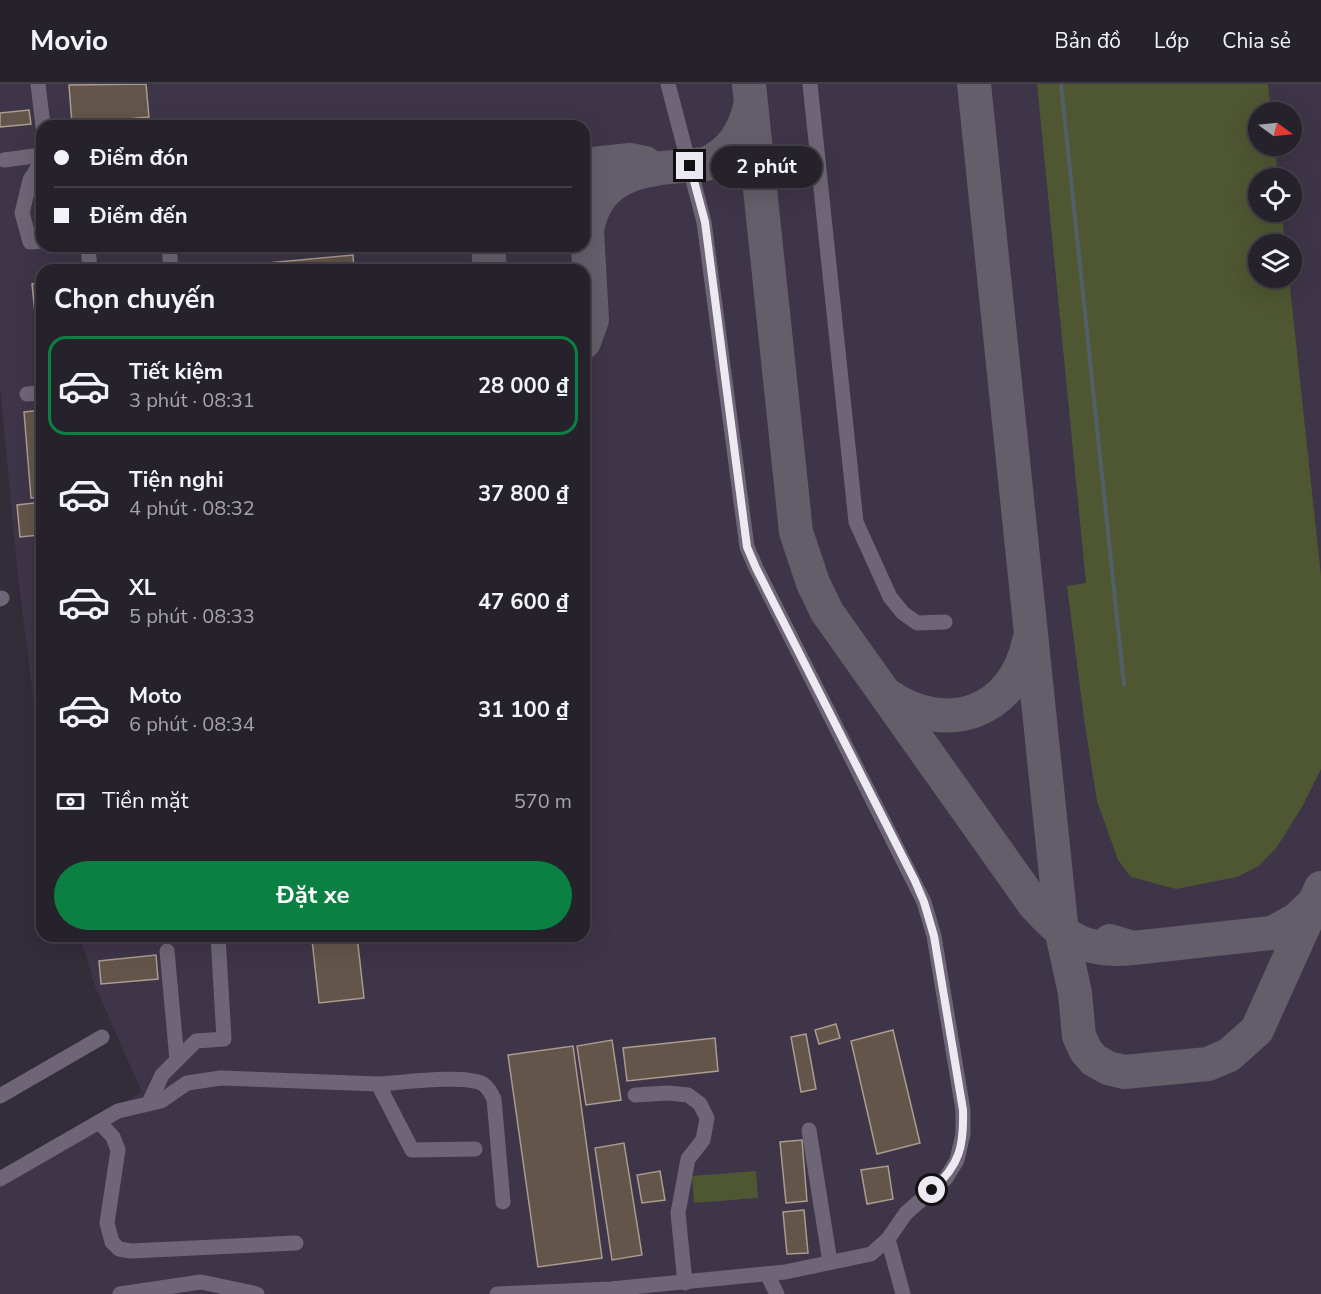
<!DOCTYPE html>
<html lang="vi">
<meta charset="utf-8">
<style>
:root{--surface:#26222c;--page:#322f38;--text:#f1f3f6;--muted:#a4a4a9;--line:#423f48;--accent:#0b8043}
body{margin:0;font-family:"Nunito Sans",sans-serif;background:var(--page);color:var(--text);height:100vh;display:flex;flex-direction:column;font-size:22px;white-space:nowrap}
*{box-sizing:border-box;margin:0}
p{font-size:20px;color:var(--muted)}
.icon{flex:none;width:33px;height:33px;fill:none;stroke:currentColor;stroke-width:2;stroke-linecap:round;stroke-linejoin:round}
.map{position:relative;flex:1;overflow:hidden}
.sheet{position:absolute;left:36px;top:180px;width:554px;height:678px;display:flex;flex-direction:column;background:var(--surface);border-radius:18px;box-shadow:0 6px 24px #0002,0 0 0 2px var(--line)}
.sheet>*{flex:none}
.guide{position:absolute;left:36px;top:36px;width:554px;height:132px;border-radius:18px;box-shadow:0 6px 24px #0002,0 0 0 2px var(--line);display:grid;align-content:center;height:132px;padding:0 18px;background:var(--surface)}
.needle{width:39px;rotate:105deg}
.buttons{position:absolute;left:1248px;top:18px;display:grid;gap:12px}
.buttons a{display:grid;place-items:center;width:54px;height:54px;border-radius:50%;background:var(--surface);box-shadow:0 6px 24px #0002,0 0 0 2px var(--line);font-size:30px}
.end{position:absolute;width:27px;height:27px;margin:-14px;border:8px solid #ede9f2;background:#111;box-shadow:0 0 0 3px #111}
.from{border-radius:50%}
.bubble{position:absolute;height:42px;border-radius:21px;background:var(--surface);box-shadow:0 6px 24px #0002,0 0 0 2px var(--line);font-size:20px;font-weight:700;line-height:42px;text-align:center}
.guide b{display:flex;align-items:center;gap:21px;height:57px;font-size:22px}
.guide b+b{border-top:2px solid var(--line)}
.guide i{width:15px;height:15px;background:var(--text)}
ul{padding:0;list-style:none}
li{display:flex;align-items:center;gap:18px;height:99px;margin:0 12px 9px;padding:0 6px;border:3px solid transparent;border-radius:18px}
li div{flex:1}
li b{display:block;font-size:22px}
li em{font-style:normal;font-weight:700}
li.on{border-color:var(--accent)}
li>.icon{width:54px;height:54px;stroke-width:1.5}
h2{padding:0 18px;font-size:27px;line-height:72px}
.pay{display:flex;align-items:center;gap:15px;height:66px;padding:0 18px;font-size:22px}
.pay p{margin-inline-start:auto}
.button{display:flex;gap:12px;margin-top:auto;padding:12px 18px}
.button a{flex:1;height:69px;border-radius:36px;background:var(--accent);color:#fff;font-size:24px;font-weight:700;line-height:69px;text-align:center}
header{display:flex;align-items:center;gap:36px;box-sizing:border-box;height:84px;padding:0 30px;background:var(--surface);border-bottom:2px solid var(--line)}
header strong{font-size:28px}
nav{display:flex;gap:33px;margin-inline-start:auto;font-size:21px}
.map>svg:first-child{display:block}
</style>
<header>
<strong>Movio</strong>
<nav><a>Bản đồ</a><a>Lớp</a><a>Chia sẻ</a></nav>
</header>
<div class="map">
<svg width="1321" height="1210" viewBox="0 0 1321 1210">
<rect width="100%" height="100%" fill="#332d3a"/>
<!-- built -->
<path fill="#3e3548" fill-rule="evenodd" d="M0 0H1321V1210H0V1090L142 1008 95 902 80 852H584V186H42V683L18 493 0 302ZM1258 28H1292V62H1258ZM42 42H584V162H42ZM1258 94H1292V128H1258ZM1258 160H1292V194H1258Z"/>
<!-- green -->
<g fill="#4f5632">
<path d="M1037 0H1268L1271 28H1258V62H1275L1278 94H1258V128H1282L1285 160H1258V194H1289L1321 492V685L1302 723 1277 763 1259 782 1237 793 1176 805 1131 793 1118 776 1097 717 1084 635 1067 502 1086 499Z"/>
<path d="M756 1087 758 1114 694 1119 692 1092Z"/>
</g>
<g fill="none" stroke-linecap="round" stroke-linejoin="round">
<!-- stream -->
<path stroke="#506066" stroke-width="4" d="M1061 0 1124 601"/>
<!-- taxiway -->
<g stroke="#645e6a" stroke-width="34">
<path d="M749 0 796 448 813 499 827 528 1034 820C1066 855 1084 869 1133 864"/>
<path d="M974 0 1062 849 1075 909 1079 952 1086 967 1094 976 1108 984 1124 988 1208 980 1229 971 1257 946 1321 804"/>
<path d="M584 81 630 76 645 79"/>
<path d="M488 162 490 186"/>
<path d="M584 258 592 236 587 146C599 82 654 85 706 80 732 67 744 49 750 22"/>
<path d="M887 611C946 652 1014 630 1029 557"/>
<path d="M1110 857 1133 864 1272 849 1296 836 1312 821"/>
</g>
</g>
<!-- building -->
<g fill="#63554a" stroke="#ac9b8f" stroke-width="1.5">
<path d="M146 0 149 33 72 40 69 1Z"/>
<path d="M29 26 31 40 0 43V29Z"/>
<path d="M353 171 354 186H257V180Z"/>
<path d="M39 199H42V297L32 200Z"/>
<path d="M42 326V413L31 414 24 328Z"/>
<path d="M42 418V457H40L39 451 20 453 17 421Z"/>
<path d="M345 852H357L364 914 319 919 312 856Z"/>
<path d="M156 871 158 895 101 900 99 877Z"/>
<path d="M836 940 840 954 819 960 815 946Z"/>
<path d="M893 946 920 1059 877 1070 851 957Z"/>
<path d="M806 950 816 1005 801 1008 791 953Z"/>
<path d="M715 954 718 987 627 997 623 964Z"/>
<path d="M612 956 621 1016 586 1021 577 962Z"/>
<path d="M573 962 602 1174 538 1183 508 971Z"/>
<path d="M802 1056 807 1117 786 1119 780 1058Z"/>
<path d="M624 1059 642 1171 612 1176 595 1064Z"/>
<path d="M888 1082 893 1115 867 1120 861 1086Z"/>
<path d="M660 1087 665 1116 642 1119 637 1091Z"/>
<path d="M804 1126 808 1169 787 1170 783 1128Z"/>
</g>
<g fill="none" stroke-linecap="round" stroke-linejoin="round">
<!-- minor -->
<g stroke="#6e6676" stroke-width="15">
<path d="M38 0 43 42"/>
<path d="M810 0 856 438 890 513 903 529 917 539 945 538"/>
<path d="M4 76 42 71"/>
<path d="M42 77 30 96 22 129 30 158 42 157"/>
<path d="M88 162 90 186"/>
<path d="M169 162 171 186"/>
<path d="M27 310 42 309"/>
<path d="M0 515 2 514"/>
<path d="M167 867 177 976"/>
<path d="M378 1000C401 999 465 990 483 1000 488 1003 491 1009 494 1015L503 1118"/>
<path d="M635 1011 668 1009 688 1011 700 1020 707 1034 703 1056 688 1075 678 1129 685 1199"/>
<path d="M0 1012 102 953"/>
<path d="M149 1019 162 991 196 957 224 955 218 852"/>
<path d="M99 1038 113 1053 118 1066 107 1139 112 1158 119 1165 131 1167 296 1159"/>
<path d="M809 1046 830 1178"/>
<path d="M0 1095 118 1027 161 1017 187 999 221 994 378 1000 412 1066 475 1065"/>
<path d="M888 1155 903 1210"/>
<path d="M767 1190 777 1210"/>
<path d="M120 1210 201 1198 257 1210"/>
<path d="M497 1210 611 1205 785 1188 871 1170 888 1155 906 1129 946 1094 957 1076 963 1050V1026L934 852 924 818 756 484 747 463 704 138 668 0"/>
</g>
</g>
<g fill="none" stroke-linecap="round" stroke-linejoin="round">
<!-- route -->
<path stroke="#ede9f2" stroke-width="8" d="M690 82 705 138 747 463 756 484 915 797 924 818 934 852 963 1026C964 1062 960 1081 932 1106"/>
</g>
</svg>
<div class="buttons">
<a><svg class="needle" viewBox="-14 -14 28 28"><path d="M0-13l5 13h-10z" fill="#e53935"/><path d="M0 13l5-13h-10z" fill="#a4a4a9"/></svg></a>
<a><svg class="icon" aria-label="locate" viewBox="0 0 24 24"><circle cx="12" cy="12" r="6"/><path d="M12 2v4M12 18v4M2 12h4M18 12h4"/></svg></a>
<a><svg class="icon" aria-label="layers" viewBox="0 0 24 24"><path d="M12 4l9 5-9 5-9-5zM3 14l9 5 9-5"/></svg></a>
</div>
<i class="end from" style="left:932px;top:1106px"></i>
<i class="end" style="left:690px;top:82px"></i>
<div class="bubble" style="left:711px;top:62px;width:111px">2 phút</div>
<div class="guide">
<b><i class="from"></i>Điểm đón</b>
<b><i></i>Điểm đến</b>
</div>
<section class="sheet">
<h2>Chọn chuyến</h2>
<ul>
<li class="on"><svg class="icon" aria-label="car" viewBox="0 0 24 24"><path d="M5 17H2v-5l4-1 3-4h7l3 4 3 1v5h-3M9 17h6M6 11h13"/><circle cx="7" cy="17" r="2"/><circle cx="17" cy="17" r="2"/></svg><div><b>Tiết kiệm</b><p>3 phút · 08:31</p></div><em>28 000 ₫</em></li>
<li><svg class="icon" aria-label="car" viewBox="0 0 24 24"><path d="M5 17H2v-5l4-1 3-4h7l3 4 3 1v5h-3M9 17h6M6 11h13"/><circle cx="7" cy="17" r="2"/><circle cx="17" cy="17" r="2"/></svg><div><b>Tiện nghi</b><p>4 phút · 08:32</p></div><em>37 800 ₫</em></li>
<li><svg class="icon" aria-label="car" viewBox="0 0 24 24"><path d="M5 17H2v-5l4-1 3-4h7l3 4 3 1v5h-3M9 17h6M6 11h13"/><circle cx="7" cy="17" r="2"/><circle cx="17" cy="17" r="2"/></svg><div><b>XL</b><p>5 phút · 08:33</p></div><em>47 600 ₫</em></li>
<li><svg class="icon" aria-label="car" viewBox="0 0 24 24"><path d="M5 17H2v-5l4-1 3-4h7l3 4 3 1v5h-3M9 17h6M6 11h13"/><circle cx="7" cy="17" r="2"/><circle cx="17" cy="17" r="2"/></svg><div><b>Moto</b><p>6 phút · 08:34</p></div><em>31 100 ₫</em></li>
</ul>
<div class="pay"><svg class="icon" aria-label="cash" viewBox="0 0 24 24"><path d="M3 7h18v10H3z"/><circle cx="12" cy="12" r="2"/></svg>Tiền mặt<p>570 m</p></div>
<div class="button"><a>Đặt xe</a></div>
</section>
</div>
